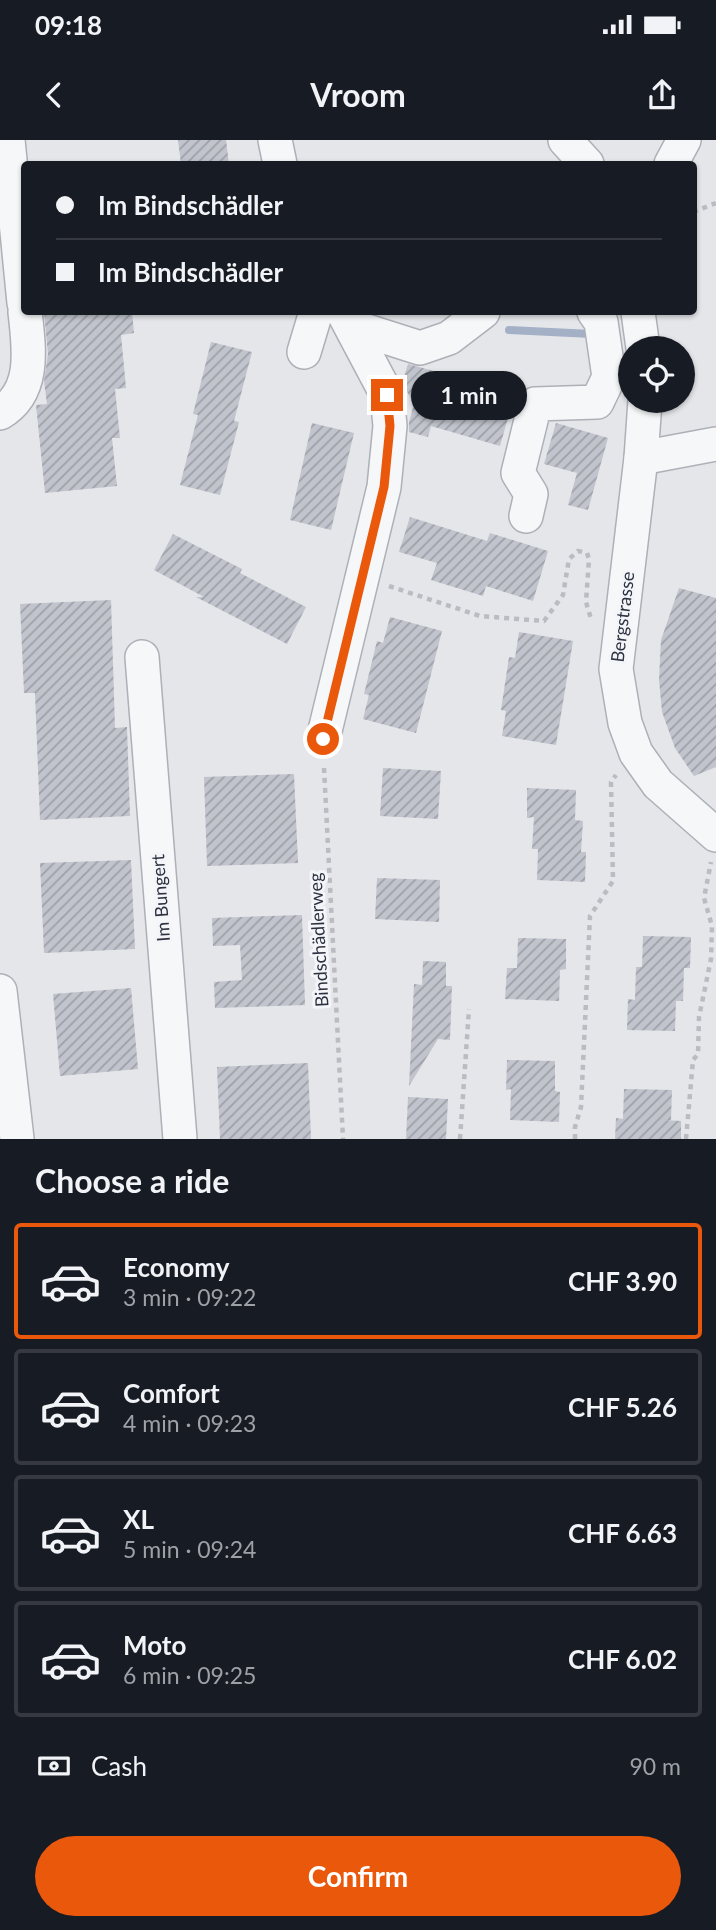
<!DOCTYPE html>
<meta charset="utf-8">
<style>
:root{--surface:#171b24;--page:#242831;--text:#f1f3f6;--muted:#9ea1a6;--line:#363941;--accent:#ea580c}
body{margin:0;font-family:Lato,sans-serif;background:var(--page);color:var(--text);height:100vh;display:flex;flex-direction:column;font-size:26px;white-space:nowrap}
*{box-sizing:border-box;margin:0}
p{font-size:23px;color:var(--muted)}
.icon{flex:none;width:38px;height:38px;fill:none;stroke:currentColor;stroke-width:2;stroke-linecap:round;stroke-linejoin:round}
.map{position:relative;height:999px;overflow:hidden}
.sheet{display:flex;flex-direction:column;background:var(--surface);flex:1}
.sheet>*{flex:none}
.guide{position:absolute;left:21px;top:21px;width:676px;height:154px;border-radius:7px;box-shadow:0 2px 5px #0004;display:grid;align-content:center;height:154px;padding:0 35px;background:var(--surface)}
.controls{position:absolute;left:618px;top:196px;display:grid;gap:14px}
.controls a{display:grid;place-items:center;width:77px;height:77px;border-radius:50%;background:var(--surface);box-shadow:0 2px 5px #0004;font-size:35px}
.end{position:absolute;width:32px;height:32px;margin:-16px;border:9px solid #ea580c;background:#fff;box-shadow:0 0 0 4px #fff}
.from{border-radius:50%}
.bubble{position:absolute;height:49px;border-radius:24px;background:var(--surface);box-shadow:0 2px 5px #0004;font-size:23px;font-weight:700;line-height:49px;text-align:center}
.guide b{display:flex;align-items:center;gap:24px;height:66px;font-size:26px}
.guide b+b{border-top:2px solid var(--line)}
.guide i{width:18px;height:18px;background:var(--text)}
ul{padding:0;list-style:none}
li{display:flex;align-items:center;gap:21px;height:116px;margin:0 14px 10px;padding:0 21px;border:4px solid var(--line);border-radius:7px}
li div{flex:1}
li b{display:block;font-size:26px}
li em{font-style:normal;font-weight:700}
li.current{border-color:var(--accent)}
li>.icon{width:63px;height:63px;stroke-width:1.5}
h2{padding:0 35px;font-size:32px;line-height:84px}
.pay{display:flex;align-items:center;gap:18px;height:77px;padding:0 35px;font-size:26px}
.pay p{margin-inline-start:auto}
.cta{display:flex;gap:14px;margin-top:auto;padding:14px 35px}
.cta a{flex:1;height:80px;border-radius:42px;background:var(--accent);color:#fff;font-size:28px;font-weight:700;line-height:80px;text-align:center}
.status{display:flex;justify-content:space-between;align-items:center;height:49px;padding:0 35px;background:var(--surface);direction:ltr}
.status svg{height:19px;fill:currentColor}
header{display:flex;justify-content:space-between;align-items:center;height:91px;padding:0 35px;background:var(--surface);font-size:32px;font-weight:700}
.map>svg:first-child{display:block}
</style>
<div class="status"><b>09:18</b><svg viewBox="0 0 49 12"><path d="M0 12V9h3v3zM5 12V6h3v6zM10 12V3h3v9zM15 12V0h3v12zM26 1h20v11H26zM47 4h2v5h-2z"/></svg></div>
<header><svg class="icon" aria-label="back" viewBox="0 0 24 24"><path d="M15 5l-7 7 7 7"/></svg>Vroom<svg class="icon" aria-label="share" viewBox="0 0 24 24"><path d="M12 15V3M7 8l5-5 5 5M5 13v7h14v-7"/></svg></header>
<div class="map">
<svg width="716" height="999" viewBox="0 0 716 999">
<defs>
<pattern id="building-hatch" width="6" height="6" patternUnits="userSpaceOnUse" patternTransform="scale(1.75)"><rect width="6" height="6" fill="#c1c4cc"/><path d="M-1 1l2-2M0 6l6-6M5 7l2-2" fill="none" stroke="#9da0a7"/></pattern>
</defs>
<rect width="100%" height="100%" fill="#e4e6ea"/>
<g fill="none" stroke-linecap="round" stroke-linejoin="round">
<!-- stream -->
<path stroke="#a3b0c6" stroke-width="8" d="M509 190 592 194"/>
</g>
<!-- building -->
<g fill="url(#building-hatch)">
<path d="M178 0H226L229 24H181Z"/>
<path d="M44 172H132L134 193 121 195 126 248 115 249 120 298H112L117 346 45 353 36 265 47 264 44 241 48 214Z"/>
<path d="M211 202 252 212 234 281 239 282 220 355 180 345 198 275 193 274Z"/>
<path d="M408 224 515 253 500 306 431 286 428 297 409 292V282L414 264 402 243Z"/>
<path d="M312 283 354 293 331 390 290 380Z"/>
<path d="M556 283 608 298 588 370 568 365 577 333 544 324Z"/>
<path d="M410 377 487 401 490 393 548 411 533 461 486 446 483 456 431 440 437 423 399 412Z"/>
<path d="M173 394 242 429 240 433 306 467 287 504 196 457H204L154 430Z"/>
<path d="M679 448 716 458V627L694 636 675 608 662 572 659 540 661 500Z"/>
<path d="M111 460 115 588 127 587 130 676 40 680 35 553H24L20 464Z"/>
<path d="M390 477 442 491 416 593 363 579 369 555 364 554 377 501 383 503Z"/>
<path d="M519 492 573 501 556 605 502 596 506 571 501 570 509 517 515 518Z"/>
<path d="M383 628 441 631 438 679 380 676Z"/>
<path d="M294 634 298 723 207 726 204 637Z"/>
<path d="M527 648 576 650 575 680 583 681 581 712H586L585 742 537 740 538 709H532L534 677 527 678Z"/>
<path d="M131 720 135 809 44 813 40 723Z"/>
<path d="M377 738 440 740 439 782 375 779Z"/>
<path d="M302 775 305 865 215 868 214 842 242 840 240 805 213 806 212 778Z"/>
<path d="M643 796 691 797 690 828H684L683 861H676L675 891 627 890 628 859 635 860 636 827H642Z"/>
<path d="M518 798 566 799V829L560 830 559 861 505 859 507 828H517Z"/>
<path d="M423 821 446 822V846H452L450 900 438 899 409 946 414 844 422 845Z"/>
<path d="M131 848 138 929 60 936 53 854Z"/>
<path d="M507 920 555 921V951L560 952 559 982 510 980 511 949 506 950Z"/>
<path d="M308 923 311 999H220L217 927Z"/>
<path d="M624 949 672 950 671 980H665L681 981V999H615L616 978 623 979Z"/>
<path d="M408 957 448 959 446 999H406Z"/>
</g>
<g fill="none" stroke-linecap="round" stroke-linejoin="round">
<defs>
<g id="minor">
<path d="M8 0 24 163"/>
<path d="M275 0 280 24"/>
<path d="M565 0 587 24"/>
<path d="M671 24 684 0"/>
<path d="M638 172 643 208"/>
<path d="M351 186 420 208 449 198 483 172"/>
<path d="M304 212 316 172"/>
<path d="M645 261 641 318 616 529 625 583 636 613 658 644 716 695"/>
<path d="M0 273C36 252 29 208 25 172"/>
<path d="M641 318 716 304"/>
<path d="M526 376 531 354 518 333 535 264 597 262 609 237 601 182 594 172"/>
<path d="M142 517 180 999"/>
<path d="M323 599 384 347 390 286 387 255 343 172"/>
<path d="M0 851 17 999"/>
</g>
</defs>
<!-- minor casing -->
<use href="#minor" stroke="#adb0b7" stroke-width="36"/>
<!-- path -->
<g stroke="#babcc2" stroke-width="4.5" stroke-dasharray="5 5" stroke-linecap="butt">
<path d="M693 72 716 63"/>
<path d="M389 446 480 476 544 481 563 455 569 419 578 411 587 413 589 419 586 462 591 479"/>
<path d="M324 628 343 999"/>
<path d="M460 999 469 869"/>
<path d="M575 999V987L581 967 590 776 613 741 611 642 616 635"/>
<path d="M686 999 693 920 698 914 699 877 711 819 712 786 704 758 711 722"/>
</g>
<!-- minor -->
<use href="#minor" stroke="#f6f7f9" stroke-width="33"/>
</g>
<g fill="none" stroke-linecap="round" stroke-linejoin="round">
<!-- route -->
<path stroke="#ea580c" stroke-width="9" d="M323 599 384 347 390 286 387 255"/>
</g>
<g text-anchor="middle" stroke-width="6" stroke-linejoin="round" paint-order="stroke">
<!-- street labels -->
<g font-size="18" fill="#2d3241" stroke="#f3f5f8">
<text transform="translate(623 477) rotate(-83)" y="6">Bergstrasse</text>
<text transform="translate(161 758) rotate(-94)" y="6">Im Bungert</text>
<text transform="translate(319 800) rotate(-93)" y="6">Bindschädlerweg</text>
</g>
</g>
</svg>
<div class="controls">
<a><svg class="icon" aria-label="locate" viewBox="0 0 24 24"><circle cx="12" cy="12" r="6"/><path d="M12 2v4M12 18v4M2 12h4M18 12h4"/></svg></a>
</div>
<i class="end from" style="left:323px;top:599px"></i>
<i class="end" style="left:387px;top:255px"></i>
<div class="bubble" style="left:411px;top:231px;width:116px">1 min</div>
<div class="guide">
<b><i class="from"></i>Im Bindschädler</b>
<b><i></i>Im Bindschädler</b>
</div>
</div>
<section class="sheet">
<h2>Choose a ride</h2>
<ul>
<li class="current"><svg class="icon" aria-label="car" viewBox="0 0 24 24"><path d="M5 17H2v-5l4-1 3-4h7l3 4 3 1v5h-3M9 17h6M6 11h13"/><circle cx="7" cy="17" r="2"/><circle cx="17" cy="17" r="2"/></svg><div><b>Economy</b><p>3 min · 09:22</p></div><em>CHF 3.90</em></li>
<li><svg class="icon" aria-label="car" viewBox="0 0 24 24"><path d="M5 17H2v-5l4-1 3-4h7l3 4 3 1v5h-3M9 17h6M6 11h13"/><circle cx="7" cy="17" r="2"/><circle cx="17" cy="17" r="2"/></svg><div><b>Comfort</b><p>4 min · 09:23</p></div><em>CHF 5.26</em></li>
<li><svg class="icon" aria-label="car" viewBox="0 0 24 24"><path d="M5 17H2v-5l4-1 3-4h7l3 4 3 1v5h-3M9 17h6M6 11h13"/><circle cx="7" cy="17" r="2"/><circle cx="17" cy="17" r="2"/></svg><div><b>XL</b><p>5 min · 09:24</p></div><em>CHF 6.63</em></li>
<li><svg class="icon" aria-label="car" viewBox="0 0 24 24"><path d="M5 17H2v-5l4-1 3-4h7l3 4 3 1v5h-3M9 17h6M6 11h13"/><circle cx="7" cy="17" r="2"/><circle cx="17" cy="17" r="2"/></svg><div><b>Moto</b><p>6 min · 09:25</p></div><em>CHF 6.02</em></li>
</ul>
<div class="pay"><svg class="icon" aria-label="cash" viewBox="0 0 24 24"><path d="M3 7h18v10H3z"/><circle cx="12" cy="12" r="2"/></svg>Cash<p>90 m</p></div>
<div class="cta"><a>Confirm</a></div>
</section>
